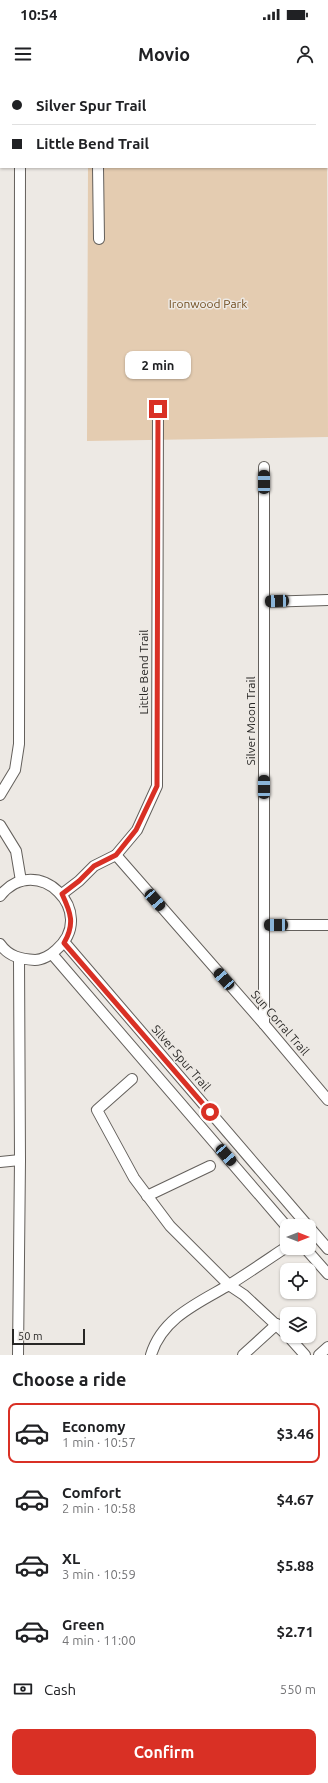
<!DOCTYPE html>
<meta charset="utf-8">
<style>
:root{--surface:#fff;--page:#f6f6f6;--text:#202124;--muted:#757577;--line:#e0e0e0;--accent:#d93025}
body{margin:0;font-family:Ubuntu,sans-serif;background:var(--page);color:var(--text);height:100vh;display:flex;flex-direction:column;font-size:15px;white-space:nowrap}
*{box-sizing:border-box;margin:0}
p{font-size:13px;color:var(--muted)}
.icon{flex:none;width:22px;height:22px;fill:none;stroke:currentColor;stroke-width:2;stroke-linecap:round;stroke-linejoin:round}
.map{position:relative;height:1275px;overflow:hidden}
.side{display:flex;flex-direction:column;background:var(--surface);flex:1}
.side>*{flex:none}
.hud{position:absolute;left:0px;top:0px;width:328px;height:88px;box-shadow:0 1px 3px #0004;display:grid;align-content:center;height:88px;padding:0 12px;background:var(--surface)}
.needle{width:26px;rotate:90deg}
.buttons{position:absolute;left:280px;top:1139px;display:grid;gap:8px}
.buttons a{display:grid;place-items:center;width:36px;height:36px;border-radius:8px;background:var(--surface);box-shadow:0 1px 3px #0004;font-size:20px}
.scale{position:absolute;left:12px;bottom:10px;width:73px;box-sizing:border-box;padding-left:4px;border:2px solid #282725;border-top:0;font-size:11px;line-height:14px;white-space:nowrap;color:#282725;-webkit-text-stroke:3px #ede9e4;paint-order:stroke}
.end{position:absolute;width:18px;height:18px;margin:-9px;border:5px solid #d93025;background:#fff;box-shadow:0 0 0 2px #fff}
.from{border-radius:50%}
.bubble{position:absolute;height:28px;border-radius:8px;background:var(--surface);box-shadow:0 1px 3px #0004;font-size:13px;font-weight:700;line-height:28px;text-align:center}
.car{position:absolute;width:12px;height:24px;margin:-12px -6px;border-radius:5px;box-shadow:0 0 3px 1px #0007;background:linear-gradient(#222 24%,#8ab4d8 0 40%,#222 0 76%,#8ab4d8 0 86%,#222 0)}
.hud b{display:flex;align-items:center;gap:14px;height:38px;font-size:15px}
.hud b+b{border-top:1px solid var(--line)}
.hud i{width:10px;height:10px;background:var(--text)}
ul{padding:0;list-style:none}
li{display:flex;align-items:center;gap:12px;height:60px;margin:0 8px 6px;padding:0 4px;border:2px solid transparent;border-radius:8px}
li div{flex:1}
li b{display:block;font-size:15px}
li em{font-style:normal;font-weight:700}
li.active{border-color:var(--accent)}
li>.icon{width:36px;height:36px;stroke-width:1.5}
h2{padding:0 12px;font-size:18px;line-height:48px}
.pay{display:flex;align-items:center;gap:10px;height:44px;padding:0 12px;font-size:15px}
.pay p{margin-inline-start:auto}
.cta{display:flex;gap:8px;margin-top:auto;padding:8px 12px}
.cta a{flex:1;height:46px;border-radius:8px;background:var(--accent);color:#fff;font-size:16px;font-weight:700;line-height:46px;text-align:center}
.status{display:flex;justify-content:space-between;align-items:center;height:28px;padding:0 20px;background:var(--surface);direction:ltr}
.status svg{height:11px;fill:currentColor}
header{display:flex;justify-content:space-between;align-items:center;height:52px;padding:0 12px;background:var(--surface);font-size:18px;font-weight:700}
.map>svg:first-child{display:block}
</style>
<div class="status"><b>10:54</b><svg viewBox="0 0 49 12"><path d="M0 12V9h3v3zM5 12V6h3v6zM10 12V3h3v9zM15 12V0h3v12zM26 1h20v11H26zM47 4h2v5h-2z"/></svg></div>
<header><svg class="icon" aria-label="menu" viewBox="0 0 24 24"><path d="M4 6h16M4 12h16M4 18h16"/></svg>Movio<svg class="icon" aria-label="person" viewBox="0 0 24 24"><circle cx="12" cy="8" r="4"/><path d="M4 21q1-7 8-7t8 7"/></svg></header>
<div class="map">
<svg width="328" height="1275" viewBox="0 0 328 1275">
<rect width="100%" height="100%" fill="#ede9e4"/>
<!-- green -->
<path fill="#e4ccb1" d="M327 59 328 357 87 361 88 87H327Z"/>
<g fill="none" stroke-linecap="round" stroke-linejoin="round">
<defs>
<g id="minor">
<path d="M100 0V1"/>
<path d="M232 0V1"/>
<path d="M327 48 328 47"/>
<path d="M0 74H1"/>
<path d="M98 87 99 159"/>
<path d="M264 387V944"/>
<path d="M264 522 328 520"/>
<path d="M0 715 15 690 19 664 20 87"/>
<path d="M0 745 16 771 21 801"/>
<path d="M116 775 264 944 328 1020"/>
<path d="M62 814 79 801 94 786 116 775 137 750 157 706 158 329"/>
<path d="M0 816C37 770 100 833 56 870 51 875 42 880 35 880 21 879 9 877 0 864"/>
<path d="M265 845H328"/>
<path d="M65 863 308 1146"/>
<path d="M52 874 287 1147"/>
<path d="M132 999 97 1030 134 1098 170 1146 229 1205 244 1215 287 1255"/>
<path d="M0 1082 20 1080"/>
<path d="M147 1116 210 1086"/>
<path d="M309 1147 328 1169"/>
<path d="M305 1168 328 1194"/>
<path d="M288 1256 305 1275"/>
<path d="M18 1275 20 1080 19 879"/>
<path d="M151 1275C162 1238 198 1223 229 1205 248 1193 267 1180 285 1168"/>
<path d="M243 1275 277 1244"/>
<path d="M319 1275 328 1267"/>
</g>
</defs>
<!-- minor casing -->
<use href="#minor" stroke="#64605c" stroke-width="12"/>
<!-- minor -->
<use href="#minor" stroke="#fff" stroke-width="10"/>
</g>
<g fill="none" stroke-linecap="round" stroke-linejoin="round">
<!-- route -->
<path stroke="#d93025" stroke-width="5" d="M158 329 157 706 136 750 116 775 94 786 79 801 62 814C71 833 75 844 64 863L210 1032"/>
</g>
<g text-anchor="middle" stroke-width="3" stroke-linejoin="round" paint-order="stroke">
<!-- park labels -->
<g font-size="12" fill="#714e21" stroke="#ede9e4">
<text x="208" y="228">Ironwood Park</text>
</g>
<!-- street labels -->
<g font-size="12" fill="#282725" stroke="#ede9e4">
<text transform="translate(144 592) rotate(-90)" y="4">Little Bend Trail</text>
<text transform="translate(251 641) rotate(-90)" y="4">Silver Moon Trail</text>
<text transform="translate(280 943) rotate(49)" y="4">Sun Corral Trail</text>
<text transform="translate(181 978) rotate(49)" y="4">Silver Spur Trail</text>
</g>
</g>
</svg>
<div class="buttons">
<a><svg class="needle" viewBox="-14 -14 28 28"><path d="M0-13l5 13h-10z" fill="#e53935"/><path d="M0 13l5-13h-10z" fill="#757577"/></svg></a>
<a><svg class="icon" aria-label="locate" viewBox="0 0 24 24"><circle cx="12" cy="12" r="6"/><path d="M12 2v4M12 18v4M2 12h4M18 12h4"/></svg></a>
<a><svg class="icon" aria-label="layers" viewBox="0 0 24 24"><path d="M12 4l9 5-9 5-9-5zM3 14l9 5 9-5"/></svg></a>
</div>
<div class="scale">50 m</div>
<i class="end from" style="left:210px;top:1032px"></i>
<i class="end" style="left:158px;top:329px"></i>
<div class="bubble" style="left:125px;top:271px;width:66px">2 min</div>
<i class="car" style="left:264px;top:402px;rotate:0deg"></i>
<i class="car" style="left:277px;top:521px;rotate:268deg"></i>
<i class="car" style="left:264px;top:707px;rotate:0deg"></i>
<i class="car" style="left:155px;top:820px;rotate:139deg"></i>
<i class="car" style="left:276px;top:845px;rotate:270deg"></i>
<i class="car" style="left:224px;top:899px;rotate:319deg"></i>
<i class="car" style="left:226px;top:1075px;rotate:139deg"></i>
<div class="hud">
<b><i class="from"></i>Silver Spur Trail</b>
<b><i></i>Little Bend Trail</b>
</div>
</div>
<section class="side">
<h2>Choose a ride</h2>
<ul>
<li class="active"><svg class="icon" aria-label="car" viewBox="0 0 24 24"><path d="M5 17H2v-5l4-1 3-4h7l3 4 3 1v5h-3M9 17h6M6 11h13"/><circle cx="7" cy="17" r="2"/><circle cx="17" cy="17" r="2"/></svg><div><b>Economy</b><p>1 min · 10:57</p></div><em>$3.46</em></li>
<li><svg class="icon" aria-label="car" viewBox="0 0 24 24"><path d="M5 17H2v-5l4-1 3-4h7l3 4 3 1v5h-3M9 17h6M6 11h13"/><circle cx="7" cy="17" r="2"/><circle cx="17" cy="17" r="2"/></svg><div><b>Comfort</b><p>2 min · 10:58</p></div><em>$4.67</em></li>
<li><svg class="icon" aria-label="car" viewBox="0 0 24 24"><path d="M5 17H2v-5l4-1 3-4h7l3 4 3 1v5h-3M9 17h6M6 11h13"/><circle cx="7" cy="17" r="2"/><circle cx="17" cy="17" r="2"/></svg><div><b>XL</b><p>3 min · 10:59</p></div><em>$5.88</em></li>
<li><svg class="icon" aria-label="car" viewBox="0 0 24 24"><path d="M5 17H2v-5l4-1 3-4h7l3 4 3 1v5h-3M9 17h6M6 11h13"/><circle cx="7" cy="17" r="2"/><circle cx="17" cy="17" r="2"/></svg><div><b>Green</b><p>4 min · 11:00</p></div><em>$2.71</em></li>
</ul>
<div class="pay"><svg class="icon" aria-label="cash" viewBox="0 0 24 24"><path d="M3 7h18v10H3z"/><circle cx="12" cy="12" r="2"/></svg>Cash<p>550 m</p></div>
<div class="cta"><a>Confirm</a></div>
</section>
